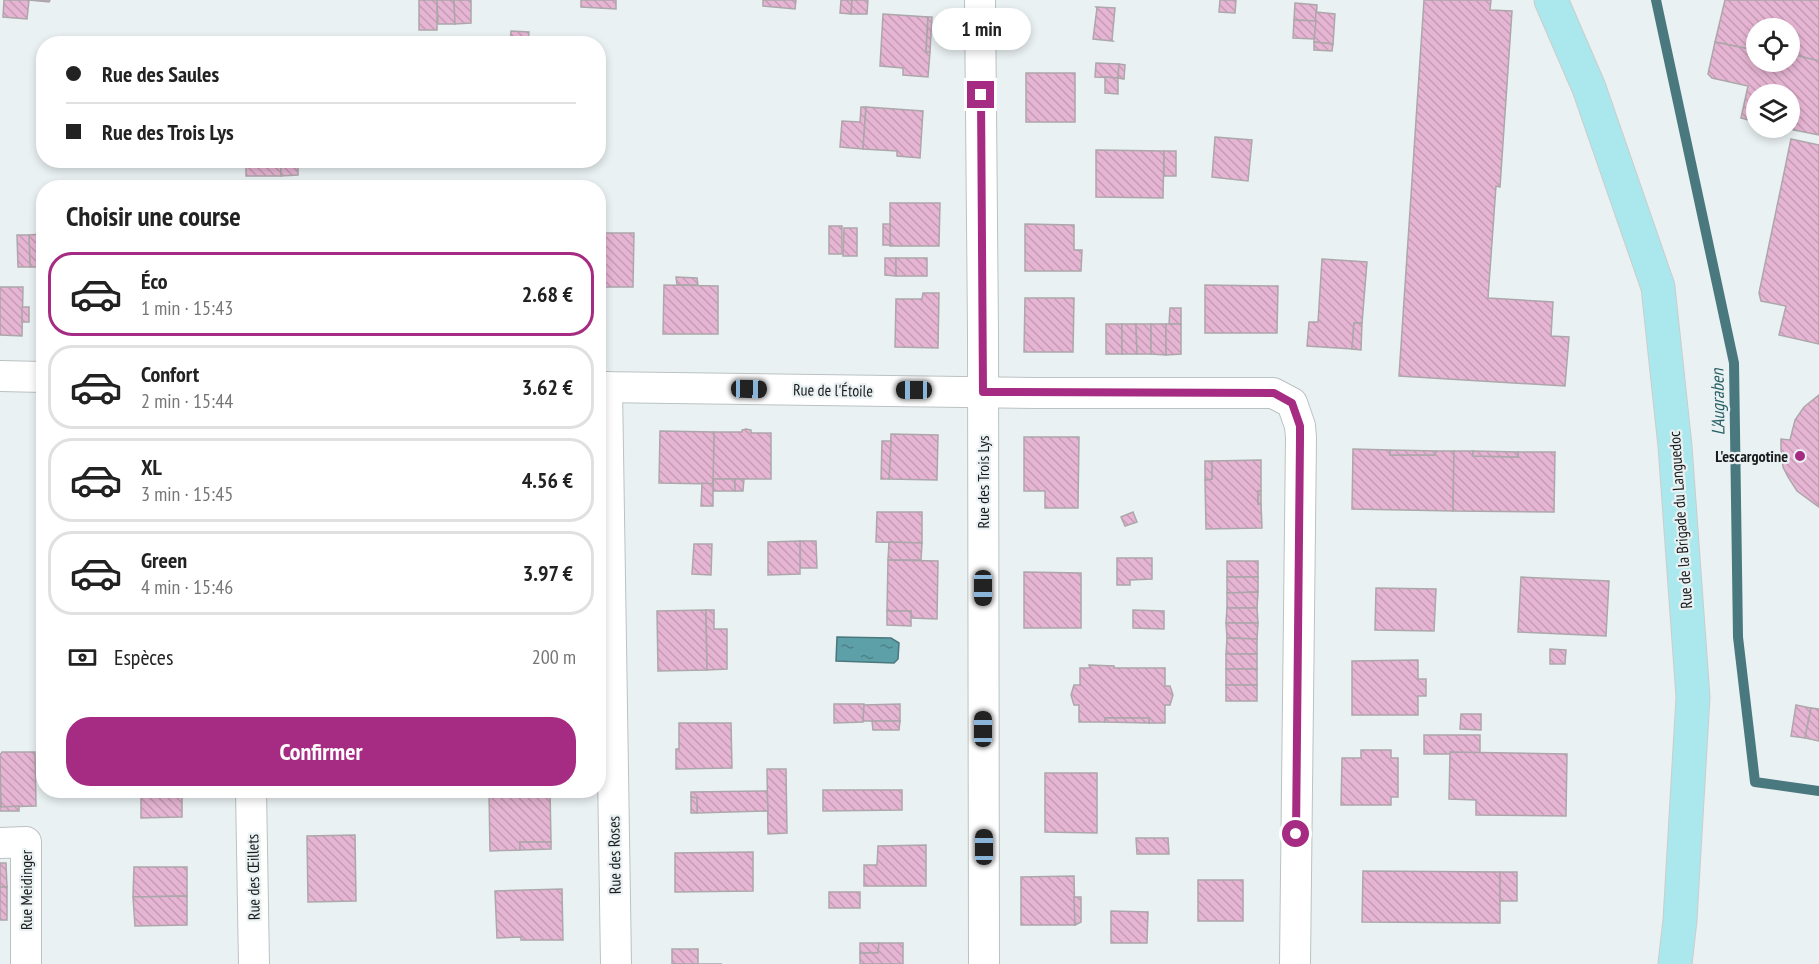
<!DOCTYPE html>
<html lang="fr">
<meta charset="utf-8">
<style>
:root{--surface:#fff;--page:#f6f6f6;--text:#222;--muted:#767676;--line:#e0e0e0;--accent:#a52c82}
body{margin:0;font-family:"PT Sans Narrow",sans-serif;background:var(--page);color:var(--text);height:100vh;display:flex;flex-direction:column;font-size:22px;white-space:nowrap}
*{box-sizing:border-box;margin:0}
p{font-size:20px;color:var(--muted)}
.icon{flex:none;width:33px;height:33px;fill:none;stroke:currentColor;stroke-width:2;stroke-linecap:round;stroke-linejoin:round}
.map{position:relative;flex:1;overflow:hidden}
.sheet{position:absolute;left:36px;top:180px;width:570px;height:618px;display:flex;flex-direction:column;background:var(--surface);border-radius:24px;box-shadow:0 3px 9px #0003}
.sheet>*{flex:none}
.guide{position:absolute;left:36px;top:36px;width:570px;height:132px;border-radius:24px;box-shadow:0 3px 9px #0003;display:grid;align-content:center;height:132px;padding:0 30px;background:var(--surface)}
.tools{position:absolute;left:1746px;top:18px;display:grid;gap:12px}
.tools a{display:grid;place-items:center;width:54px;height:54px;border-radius:50%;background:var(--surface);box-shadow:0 3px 9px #0003;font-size:30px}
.end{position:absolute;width:27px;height:27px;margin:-14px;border:8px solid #a52c82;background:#fff;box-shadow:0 0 0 3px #fff}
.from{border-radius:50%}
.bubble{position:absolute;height:42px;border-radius:21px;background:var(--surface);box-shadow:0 3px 9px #0003;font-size:20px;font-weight:600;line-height:42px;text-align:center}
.car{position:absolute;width:18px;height:36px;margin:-18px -9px;border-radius:8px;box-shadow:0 0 4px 2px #0007;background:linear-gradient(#222 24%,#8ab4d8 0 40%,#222 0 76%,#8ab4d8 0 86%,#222 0)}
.guide b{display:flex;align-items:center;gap:21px;height:57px;font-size:22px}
.guide b+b{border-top:2px solid var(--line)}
.guide i{width:15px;height:15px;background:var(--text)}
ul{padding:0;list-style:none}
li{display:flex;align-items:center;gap:18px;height:84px;margin:0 12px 9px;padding:0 18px;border:3px solid var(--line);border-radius:24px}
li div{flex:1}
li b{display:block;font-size:22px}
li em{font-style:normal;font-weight:600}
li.selected{border-color:var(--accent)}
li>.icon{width:54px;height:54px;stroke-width:1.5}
h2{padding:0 30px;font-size:27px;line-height:72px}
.pay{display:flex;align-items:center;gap:15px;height:66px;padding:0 30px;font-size:22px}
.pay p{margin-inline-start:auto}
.primary-button{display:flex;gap:12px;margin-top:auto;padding:12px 30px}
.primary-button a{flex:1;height:69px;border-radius:24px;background:var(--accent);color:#fff;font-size:24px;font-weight:600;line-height:69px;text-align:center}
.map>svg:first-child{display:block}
</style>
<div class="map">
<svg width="1819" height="964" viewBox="0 0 1819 964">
<defs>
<pattern id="water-ripples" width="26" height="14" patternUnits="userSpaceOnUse" patternTransform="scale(1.5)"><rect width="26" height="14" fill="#5ea0a8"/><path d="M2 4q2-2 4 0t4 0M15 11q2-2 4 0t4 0" fill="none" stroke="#4d8288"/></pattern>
<pattern id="building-back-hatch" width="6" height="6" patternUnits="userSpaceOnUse" patternTransform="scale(1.5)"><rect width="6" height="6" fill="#e6b5d3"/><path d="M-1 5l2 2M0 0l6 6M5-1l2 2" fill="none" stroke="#c59bb5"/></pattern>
</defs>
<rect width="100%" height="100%" fill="#eaf1f2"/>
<!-- water -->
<path fill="url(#water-ripples)" stroke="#49787e" stroke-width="1.5" d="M837 637 891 638 899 643 898 659 894 663 836 661Z"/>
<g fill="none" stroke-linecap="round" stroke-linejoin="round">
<!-- stream -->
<path stroke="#49787e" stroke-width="10" d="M1656 0 1734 363 1738 637 1755 782 1819 791"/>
</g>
<!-- building -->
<g fill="url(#building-back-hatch)" stroke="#aca7aa" stroke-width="1.5">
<path d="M4 0H50L49 2 29 0 27 19 3 17Z"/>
<rect x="419" y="0" width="18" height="30"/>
<path d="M437 0H454L455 24H438Z"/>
<path d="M454 0H471V23L455 24Z"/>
<path d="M581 0H616V9L581 7Z"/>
<path d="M763 0H796L795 9 763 6Z"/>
<path d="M841 0H852L851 14 840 13Z"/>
<path d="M852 0H868L867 14H851Z"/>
<path d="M1220 0H1236L1235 13 1219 12Z"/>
<path d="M1424 0H1491L1490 10 1512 11 1500 187 1496 186 1488 298 1553 302 1551 336 1569 337 1565 386 1399 376Z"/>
<path d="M1725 0H1819V61L1791 54 1793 46 1790 45V28H1756V45L1749 49 1715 42Z"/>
<path d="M1295 3 1317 5 1316 21 1294 20Z"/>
<path d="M1096 7 1115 8 1112 40 1113 41 1093 39 1097 8Z"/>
<path d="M1316 12 1335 14 1333 44 1314 42Z"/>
<path d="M883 14 928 17 926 52H930L928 77 903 75V68L880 66Z"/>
<path d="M928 17H932L930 52H926Z"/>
<path d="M1294 20 1316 21 1314 39 1293 38Z"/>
<path d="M511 31 529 32 528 44H510Z"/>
<path d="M1314 42 1333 44 1332 51 1314 50Z"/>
<path d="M1715 42 1749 49 1756 45V62H1790V45L1793 46 1791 54 1819 61V135L1784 128H1790V94H1756V122L1741 118 1748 86 1712 78 1708 74Z"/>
<path d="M1096 63 1119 64 1118 78 1095 77Z"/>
<path d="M1119 64 1125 65 1124 79 1118 78Z"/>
<rect x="1026" y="73" width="49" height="49"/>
<path d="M1105 77 1118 78V94L1105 93Z"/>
<path d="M861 107H866L863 149 840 147 842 121 860 122Z"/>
<path d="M866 107 923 111 920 158 897 156V151L863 149Z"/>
<path d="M1215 137 1252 140 1248 181 1212 177Z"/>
<path d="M1791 139 1819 145V344L1779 335 1786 306 1761 301 1759 293Z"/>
<path d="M1096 150 1164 151 1163 198 1096 197Z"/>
<rect x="1164" y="151" width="12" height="25"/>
<rect x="246" y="160" width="35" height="16"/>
<path d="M281 160H298V175L281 176Z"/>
<path d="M890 203H940L939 246H890Z"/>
<rect x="883" y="224" width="7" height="21"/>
<path d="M1025 224 1074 225V250H1082L1081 271H1025Z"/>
<rect x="829" y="226" width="13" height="28"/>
<path d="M844 228H857V256H843Z"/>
<path d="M598 233H634L633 287H598Z"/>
<path d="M44 234V267H30L29 235Z"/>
<path d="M17 235H29L30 267H18Z"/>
<path d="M885 258H896V276L885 275Z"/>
<rect x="896" y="258" width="31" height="18"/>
<path d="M1322 259 1367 262 1362 323H1354L1352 349 1307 346 1309 322H1318Z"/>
<path d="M676 277 697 278 698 285H677Z"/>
<path d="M664 285 718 286V334H663Z"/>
<path d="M1205 285 1278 286 1277 333H1205Z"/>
<path d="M0 287H23L22 336 0 335Z"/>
<path d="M923 293H939L938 348 895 347 896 299H922Z"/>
<path d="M1025 298H1074L1073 352H1024Z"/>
<rect x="22" y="307" width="7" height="15"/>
<path d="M1170 308H1181V324H1169Z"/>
<path d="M1354 323H1362L1361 350 1352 349Z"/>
<rect x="1106" y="324" width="16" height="30"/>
<path d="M1122 324H1136L1137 354H1122Z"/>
<path d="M1136 324H1151V354H1137Z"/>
<path d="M1151 324H1166V355L1151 354Z"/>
<path d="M1166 324H1181V354L1166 355Z"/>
<path d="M1819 395V507L1797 491 1788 477 1783 467 1781 450V439L1790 440 1795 420 1804 407Z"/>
<path d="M746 429 751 430V433H771V479H713L714 432H742V430Z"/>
<path d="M660 431 714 432 713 484 659 483Z"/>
<path d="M891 434 938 435 937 480 889 479Z"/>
<path d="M1024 437H1079L1078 508H1045V491H1024Z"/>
<path d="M882 441H891L889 479H881Z"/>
<path d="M1353 449 1390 450V455H1435L1436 451H1454L1453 511 1352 509Z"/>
<path d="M1390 450 1436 451 1435 455H1390Z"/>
<path d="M1454 451H1473V456L1518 457V452H1555L1554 512 1453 511Z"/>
<path d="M1473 451 1518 452V457L1473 456Z"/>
<path d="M1261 460V491H1258V504H1261L1262 528 1206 529 1205 480 1212 479V461Z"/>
<path d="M1205 461H1212V479L1205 480Z"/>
<rect x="713" y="479" width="22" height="12"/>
<path d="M735 479H744L743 491H735Z"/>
<path d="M702 483 713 484V506H701Z"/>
<rect x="1258" y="491" width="3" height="13"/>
<path d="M877 512H922V543L876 542Z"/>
<path d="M1133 512 1137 522 1125 526 1121 517Z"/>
<path d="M800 541H816L817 568H800Z"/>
<path d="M800 541V574L768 575V542Z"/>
<path d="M889 542 922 543 921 560H888Z"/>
<path d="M694 544H712L711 575 692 574Z"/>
<path d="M1117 558H1152V579L1130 580V585H1117Z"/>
<path d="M888 560 938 561 937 619 912 618 911 611H887Z"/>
<rect x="1227" y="561" width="31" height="16"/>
<path d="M1024 572 1081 573V628H1024Z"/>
<path d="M1227 577H1258V592L1227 593Z"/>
<path d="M1521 577 1609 581 1606 636 1518 632Z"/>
<path d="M1376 588 1436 589 1434 631 1375 630Z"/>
<path d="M1258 592 1257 608H1227V593Z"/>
<path d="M1227 608H1257L1258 623H1226Z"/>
<path d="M706 610 707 670 658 671 657 611Z"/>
<path d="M706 610H714V629H727V669L707 670Z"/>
<path d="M1133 610 1164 611V629L1133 628Z"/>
<path d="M887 611H911V626L887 625Z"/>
<path d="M1226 623H1258L1257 639 1227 638Z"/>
<path d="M1227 638 1257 639V654H1226Z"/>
<path d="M1550 649 1566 650 1565 664H1550Z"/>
<rect x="1226" y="654" width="31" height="15"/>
<path d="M1418 660V679H1426V696H1418V715H1352V661Z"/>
<path d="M1089 665 1114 666V668H1165V686H1170L1173 695 1170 705H1165V723H1149V718H1105V722H1079V705H1074L1071 695 1073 688 1074 685H1080V668H1090Z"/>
<rect x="1226" y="669" width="31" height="16"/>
<rect x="1226" y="685" width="31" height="16"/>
<path d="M834 704H864L863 722 834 723Z"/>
<path d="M900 704V721H863L864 705Z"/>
<path d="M1796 705 1811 708 1805 738 1791 736Z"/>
<path d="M1811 708 1819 709V741L1805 738Z"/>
<path d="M1461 714H1481V730L1460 729Z"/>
<path d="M1105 718H1149V723L1105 722Z"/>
<path d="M872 721H900L899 730H873Z"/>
<path d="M679 723H731L732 768 676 769V749H679Z"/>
<rect x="1424" y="735" width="56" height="19"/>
<path d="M1361 750H1391V758H1398V797H1391V805H1341L1342 758H1361Z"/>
<path d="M2 752H35L36 806 1 807 0 755Z"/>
<path d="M1450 752 1567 754 1566 816 1476 815V800L1449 799Z"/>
<path d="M767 769H786L787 833 768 834Z"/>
<path d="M1045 773H1097V833L1045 832Z"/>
<path d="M0 787 1 807 19 806V811H0Z"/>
<path d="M141 790H182V817L141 818Z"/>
<path d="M550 790 551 842H520V850L490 851 489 792Z"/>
<path d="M823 790H902V810L823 811Z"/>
<path d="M767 791 768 811 697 813V798L691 797V792Z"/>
<path d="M691 797 697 798V813H691Z"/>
<path d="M355 835 356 901 308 902 307 836Z"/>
<path d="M1136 838H1168L1169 854H1137Z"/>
<path d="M520 842H551V849L520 850Z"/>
<path d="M926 845V886H864V865H877L878 846Z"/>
<path d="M753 852V891L675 892V853Z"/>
<path d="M0 863H6L7 887H0Z"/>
<path d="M134 867H187V896L133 897Z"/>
<path d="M1363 871 1500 872V923L1362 922Z"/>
<rect x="1500" y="872" width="17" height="29"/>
<path d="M1074 876 1075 925H1021V877Z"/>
<rect x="1198" y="880" width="45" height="41"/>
<rect x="0" y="887" width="7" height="33"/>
<path d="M562 889 563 940H521V937L497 938 495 891Z"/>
<rect x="829" y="892" width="31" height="16"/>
<path d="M187 896V925L135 926 133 897Z"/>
<path d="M1074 897H1081V922L1075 925Z"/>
<path d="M1111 911 1148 912 1147 943H1111Z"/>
<path d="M860 943H879L878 953H860Z"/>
<path d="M879 943H903V964H860V953H878Z"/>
<path d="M672 949H698V964H722H672Z"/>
</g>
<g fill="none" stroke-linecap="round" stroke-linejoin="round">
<defs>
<g id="street">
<path d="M980 0 983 333 984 964"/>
<path d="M0 376 44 377"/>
<path d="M598 387 1036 393H1273L1292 403 1300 426 1301 438 1295 964"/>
<path d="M607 387 616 964"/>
<path d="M251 790 254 964"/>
<path d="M0 843 26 842V964"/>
</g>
<path id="primary" d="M1551 0 1589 88 1658 287 1675 446 1693 697 1680 920 1675 964"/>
</defs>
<!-- street casing -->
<use href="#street" stroke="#bbc2c3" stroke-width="32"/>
<!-- primary casing -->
<use href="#primary" stroke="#cccdcd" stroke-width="35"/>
<!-- street -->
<use href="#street" stroke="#fff" stroke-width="30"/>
<!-- primary -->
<use href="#primary" stroke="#aae8ee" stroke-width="33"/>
</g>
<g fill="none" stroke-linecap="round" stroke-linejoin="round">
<!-- route -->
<path stroke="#a52c82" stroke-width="8" d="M981 95 983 392 1274 393 1292 403 1300 426V438L1296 834"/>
</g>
<!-- markers -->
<circle fill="#a52c82" stroke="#eaf1f2" stroke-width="2" cx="1800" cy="456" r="6"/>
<g text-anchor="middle" stroke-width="4.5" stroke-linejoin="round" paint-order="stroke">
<!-- street labels -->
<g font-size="16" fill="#191b1b" stroke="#eaf1f2">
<text transform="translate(833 390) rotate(1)" y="6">Rue de l'Étoile</text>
<text transform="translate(983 482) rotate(-90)" y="6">Rue des Trois Lys</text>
<text transform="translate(1680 520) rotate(-94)" y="6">Rue de la Brigade du Languedoc</text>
<text transform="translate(614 855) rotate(-91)" y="6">Rue des Roses</text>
<text transform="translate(253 877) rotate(-91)" y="6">Rue des Œillets</text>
<text transform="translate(26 890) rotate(-90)" y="6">Rue Meidinger</text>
</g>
<!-- poi labels -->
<g font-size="16" font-weight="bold" fill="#191b1b" stroke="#eaf1f2" text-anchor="end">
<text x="1788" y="462">L'escargotine</text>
</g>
<!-- water labels -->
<g font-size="18" font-style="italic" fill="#286066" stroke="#eaf1f2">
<text transform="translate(1718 402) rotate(-91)" y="6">L'Augraben</text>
</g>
</g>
</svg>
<div class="tools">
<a><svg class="icon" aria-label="locate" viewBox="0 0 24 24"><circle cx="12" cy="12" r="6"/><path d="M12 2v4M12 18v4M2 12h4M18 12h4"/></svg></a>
<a><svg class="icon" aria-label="layers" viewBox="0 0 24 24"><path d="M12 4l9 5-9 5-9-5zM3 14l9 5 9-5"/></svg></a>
</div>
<i class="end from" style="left:1296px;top:834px"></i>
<i class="end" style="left:981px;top:95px"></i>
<div class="bubble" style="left:932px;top:8px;width:99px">1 min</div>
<i class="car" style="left:749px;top:389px;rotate:91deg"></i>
<i class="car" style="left:914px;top:390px;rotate:270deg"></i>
<i class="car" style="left:983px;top:588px;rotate:180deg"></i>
<i class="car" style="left:983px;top:729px;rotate:0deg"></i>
<i class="car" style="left:984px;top:847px;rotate:0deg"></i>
<div class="guide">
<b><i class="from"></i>Rue des Saules</b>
<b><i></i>Rue des Trois Lys</b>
</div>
<section class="sheet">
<h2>Choisir une course</h2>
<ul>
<li class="selected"><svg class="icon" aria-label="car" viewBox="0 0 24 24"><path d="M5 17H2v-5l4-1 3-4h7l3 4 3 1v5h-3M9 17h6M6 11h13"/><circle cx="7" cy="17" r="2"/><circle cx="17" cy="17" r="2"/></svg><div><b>Éco</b><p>1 min · 15:43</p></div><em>2.68 €</em></li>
<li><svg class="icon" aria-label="car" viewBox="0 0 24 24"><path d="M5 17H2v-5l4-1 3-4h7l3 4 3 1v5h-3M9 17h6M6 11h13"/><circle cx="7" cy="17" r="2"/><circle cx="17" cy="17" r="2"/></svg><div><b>Confort</b><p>2 min · 15:44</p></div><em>3.62 €</em></li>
<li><svg class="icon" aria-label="car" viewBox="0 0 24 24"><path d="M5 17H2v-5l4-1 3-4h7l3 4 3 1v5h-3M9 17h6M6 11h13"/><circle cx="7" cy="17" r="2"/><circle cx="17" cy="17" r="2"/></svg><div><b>XL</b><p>3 min · 15:45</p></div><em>4.56 €</em></li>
<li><svg class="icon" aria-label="car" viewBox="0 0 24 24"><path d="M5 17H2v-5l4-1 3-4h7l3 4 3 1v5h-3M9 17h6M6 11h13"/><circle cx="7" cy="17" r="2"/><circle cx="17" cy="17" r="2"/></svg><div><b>Green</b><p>4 min · 15:46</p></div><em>3.97 €</em></li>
</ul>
<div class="pay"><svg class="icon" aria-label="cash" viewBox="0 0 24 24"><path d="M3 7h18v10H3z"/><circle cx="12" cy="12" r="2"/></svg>Espèces<p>200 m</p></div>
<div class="primary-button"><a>Confirmer</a></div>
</section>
</div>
